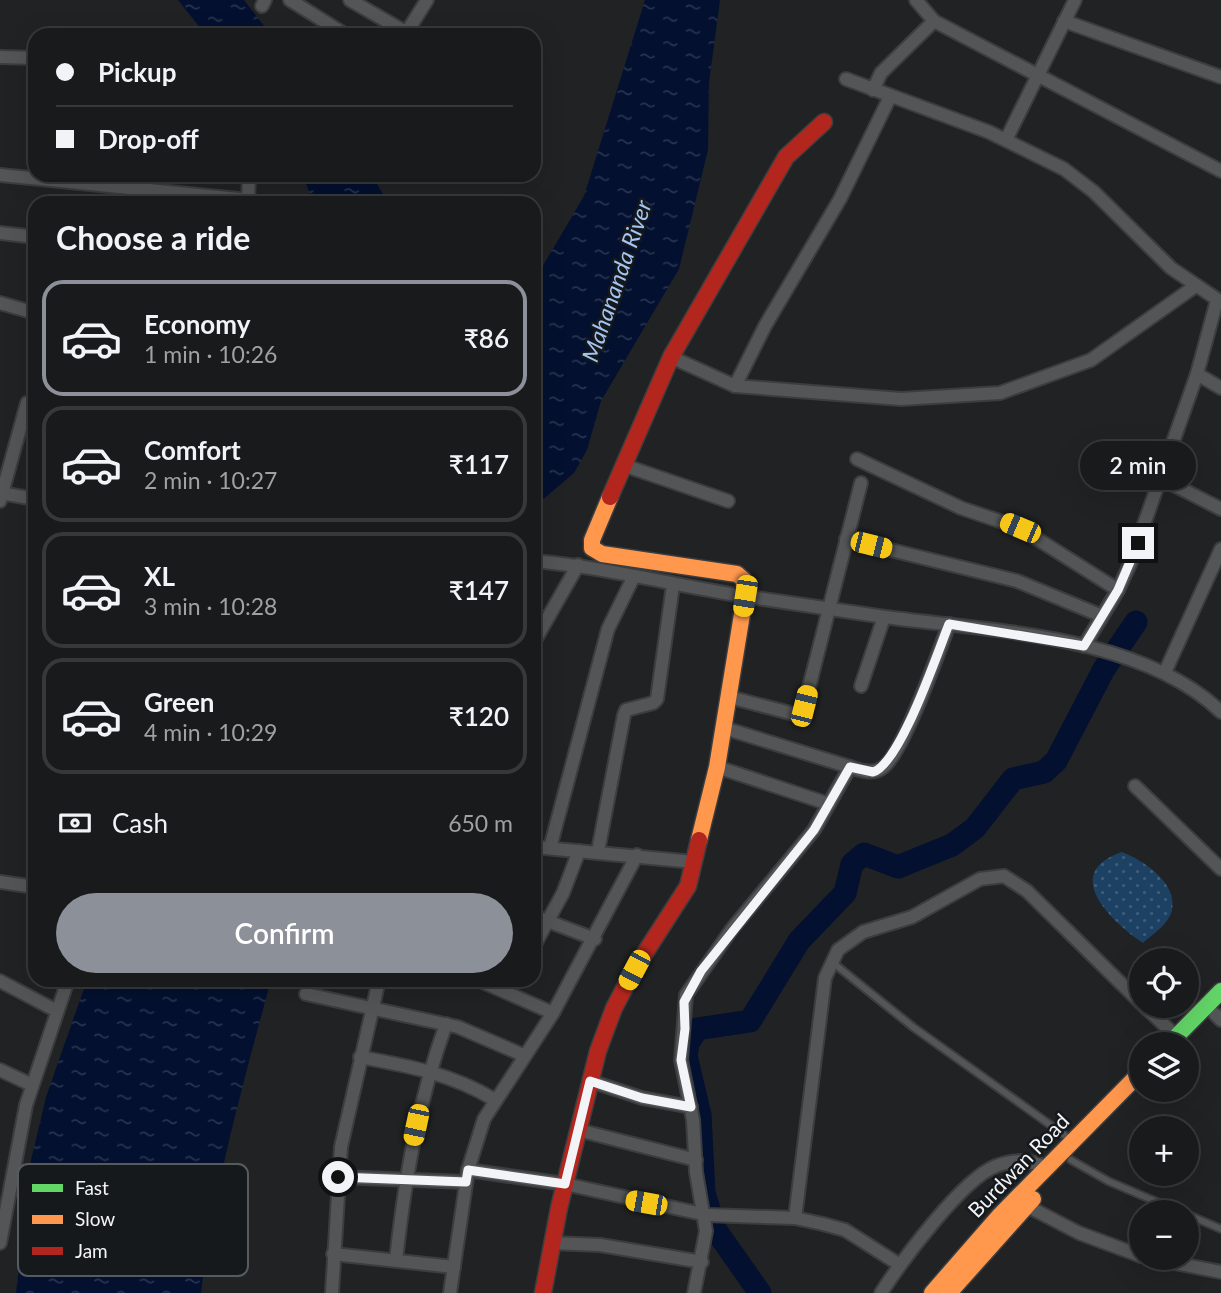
<!DOCTYPE html>
<meta charset="utf-8">
<style>
:root{--surface:#181a1b;--page:#252728;--text:#f1f3f6;--muted:#9fa1a3;--line:#36383a;--accent:#8c9099}
body{margin:0;font-family:Lato,sans-serif;background:var(--page);color:var(--text);height:100vh;display:flex;flex-direction:column;font-size:26px;white-space:nowrap}
*{box-sizing:border-box;margin:0}
p{font-size:23px;color:var(--muted)}
.icon{flex:none;width:38px;height:38px;fill:none;stroke:currentColor;stroke-width:2;stroke-linecap:round;stroke-linejoin:round}
.map{position:relative;flex:1;overflow:hidden}
.drawer{position:absolute;left:28px;top:196px;width:513px;height:791px;display:flex;flex-direction:column;background:var(--surface);border-radius:21px;box-shadow:0 7px 28px #0002,0 0 0 2px var(--line)}
.drawer>*{flex:none}
.hud{position:absolute;left:28px;top:28px;width:513px;height:154px;border-radius:21px;box-shadow:0 7px 28px #0002,0 0 0 2px var(--line);display:grid;align-content:center;height:154px;padding:0 28px;background:var(--surface)}
.fabs{position:absolute;left:1129px;top:948px;display:grid;gap:14px}
.fabs a{display:grid;place-items:center;width:70px;height:70px;border-radius:50%;background:var(--surface);box-shadow:0 7px 28px #0002,0 0 0 2px var(--line);font-size:35px}
.end{position:absolute;width:32px;height:32px;margin:-16px;border:9px solid #f2f4f7;background:#111;box-shadow:0 0 0 4px #111}
.from{border-radius:50%}
.bubble{position:absolute;height:49px;border-radius:24px;background:var(--surface);box-shadow:0 7px 28px #0002,0 0 0 2px var(--line);font-size:23px;font-weight:600;line-height:49px;text-align:center}
.car{position:absolute;width:21px;height:42px;margin:-21px -10px;border-radius:9px;box-shadow:0 0 5px 2px #0007;background:linear-gradient(#f5c518 24%,#345 0 40%,#f5c518 0 76%,#345 0 86%,#f5c518 0)}
.hud b{display:flex;align-items:center;gap:24px;height:66px;font-size:26px}
.hud b+b{border-top:2px solid var(--line)}
.hud i{width:18px;height:18px;background:var(--text)}
ul{padding:0;list-style:none}
li{display:flex;align-items:center;gap:21px;height:116px;margin:0 14px 10px;padding:0 14px;border:4px solid var(--line);border-radius:21px}
li div{flex:1}
li b{display:block;font-size:26px}
li em{font-style:normal;font-weight:600}
li.selected{border-color:var(--accent)}
li>.icon{width:63px;height:63px;stroke-width:1.5}
h2{padding:0 28px;font-size:32px;line-height:84px}
.pay{display:flex;align-items:center;gap:18px;height:77px;padding:0 28px;font-size:26px}
.pay p{margin-inline-start:auto}
.primary-button{display:flex;gap:14px;margin-top:auto;padding:14px 28px}
.primary-button a{flex:1;height:80px;border-radius:42px;background:var(--accent);color:#fff;font-size:28px;font-weight:600;line-height:80px;text-align:center}
.map>svg:first-child{display:block}
</style>
<div class="map">
<svg width="1221" height="1293" viewBox="0 0 1221 1293">
<defs>
<pattern id="grass-dots" width="8" height="8" patternUnits="userSpaceOnUse" patternTransform="scale(1.75)"><rect width="8" height="8" fill="#1d4163"/><path d="M2 2h.1M6 6h.1" fill="none" stroke="#3e5d7a" stroke-width="1.8" stroke-linecap="round"/></pattern>
<pattern id="water-ripples" width="26" height="14" patternUnits="userSpaceOnUse" patternTransform="scale(1.75)"><rect width="26" height="14" fill="#031030"/><path d="M2 4q2-2 4 0t4 0M15 11q2-2 4 0t4 0" fill="none" stroke="#28334f"/></pattern>
</defs>
<rect width="100%" height="100%" fill="#202224"/>
<!-- grass -->
<path fill="url(#grass-dots)" d="M1122 852C1143 860 1178 883 1172 910 1169 924 1153 934 1143 943 1111 921 1060 873 1122 852Z"/>
<!-- water -->
<g fill="url(#water-ripples)">
<path d="M178 0H244L271 35H206Z"/>
<path d="M645 0H720L709 83 708 150 679 269 601 401 587 450 574 473 534 507V281L584 196Z"/>
<path d="M303 175H372L388 203H313Z"/>
<path d="M87 980H271C243 1084 214 1186 201 1293H16L31 1160 46 1097Z"/>
</g>
<g fill="none" stroke-linecap="round" stroke-linejoin="round">
<!-- river -->
<path stroke="#031030" stroke-width="23" d="M760 1293 715 1229 704 1193 700 1115 686 1056 688 1043 697 1029 750 1021 799 941 845 893 852 864 864 854 898 867 952 845 975 828 1013 779 1044 772 1056 761 1104 669 1136 622"/>
<defs>
<g id="lane">
<path d="M832 962 913 1027 1070 1139"/>
<path d="M1071 1160 1108 1181 1183 1213"/>
<path d="M1186 1214 1221 1229"/>
</g>
<g id="street">
<path d="M290 0 346 35"/>
<path d="M350 0 407 33"/>
<path d="M262 6 265 0"/>
<path d="M934 21 1221 171"/>
<path d="M1064 21 1221 77"/>
<path d="M405 35 427 0"/>
<path d="M0 57 35 58"/>
<path d="M846 79 989 132 1064 169 1094 192 1171 268 1221 302"/>
<path d="M873 90 881 73 934 21 916 0"/>
<path d="M1006 140 1075 0"/>
<path d="M0 175 248 200"/>
<path d="M248 203 249 175"/>
<path d="M0 233 35 237"/>
<path d="M0 303 35 313"/>
<path d="M671 357 735 386 901 399 1000 393 1091 360 1194 287"/>
<path d="M1197 374 1221 388"/>
<path d="M735 386 765 326 840 199 890 97"/>
<path d="M857 459 961 508 1020 528 1118 590"/>
<path d="M626 466 728 501"/>
<path d="M1162 479 1221 509"/>
<path d="M0 493 35 499"/>
<path d="M0 501 27 403"/>
<path d="M846 539 1017 581 1102 616"/>
<path d="M534 561C604 567 673 585 743 596 790 603 838 610 885 617 991 631 1141 635 1221 712"/>
<path d="M534 642 578 565"/>
<path d="M1084 646 1118 590 1130 564 1197 374 1217 300"/>
<path d="M1165 672 1221 549"/>
<path d="M861 686 884 617"/>
<path d="M729 697 794 714 803 711 861 483"/>
<path d="M724 728 850 767C860 770 872 775 882 768 902 756 939 651 949 624"/>
<path d="M717 767 829 804"/>
<path d="M1135 786 1221 869"/>
<path d="M534 847 694 862"/>
<path d="M550 848 608 629 634 576"/>
<path d="M598 851 624 715 626 710 653 703 657 699 673 585"/>
<path d="M0 882 35 887"/>
<path d="M534 916 595 939"/>
<path d="M534 946 563 893 579 851"/>
<path d="M478 980 553 1013"/>
<path d="M0 981 57 1011"/>
<path d="M306 994 458 1027 523 1055"/>
<path d="M1144 1006 1176 1036"/>
<path d="M1215 1014 1221 1020"/>
<path d="M360 1057C409 1066 452 1074 495 1100"/>
<path d="M0 1070 32 1085"/>
<path d="M590 1081 642 1098 691 1107"/>
<path d="M578 1130 696 1160"/>
<path d="M468 1170 565 1184 707 1215 795 1218 823 1224 845 1230 900 1265"/>
<path d="M338 1177 466 1182"/>
<path d="M1027 1206 1079 1233 1141 1256"/>
<path d="M795 1218 825 978 838 950 863 932 912 917 980 879 1004 876 1027 891 1141 1003"/>
<path d="M0 1243 26 1105 68 980"/>
<path d="M552 1243 600 1245 702 1262"/>
<path d="M333 1254 454 1267"/>
<path d="M1149 1258 1221 1272"/>
<path d="M396 1260C405 1178 418 1102 446 1024"/>
<path d="M332 1293 341 1147 379 980"/>
<path d="M450 1293 468 1170 484 1119 553 1013 637 855"/>
<path d="M694 1293 706 1231 696 1172 693 1120 681 1060 686 995 732 929 814 830 850 767"/>
<path d="M881 1293C901 1262 962 1179 996 1166 1014 1159 1030 1159 1047 1168"/>
</g>
<path id="fast" d="M1168 1045 1221 991"/>
<g id="slow">
<path d="M610 497 592 540V548L602 554 737 574 744 580 745 596 717 767 699 840"/>
<path d="M932 1293 1000 1215 1141 1072"/>
<path d="M949 1293 1033 1199"/>
</g>
<g id="jam">
<path d="M610 497 671 357 786 157 824 122"/>
<path d="M543 1293 559 1208 598 1051 614 1008 634 970 688 886 699 840"/>
</g>
</defs>
<!-- lane casing -->
<use href="#lane" stroke="#3c3d3f" stroke-width="10"/>
<!-- street casing -->
<use href="#street" stroke="#3c3d3f" stroke-width="16"/>
<!-- fast casing -->
<use href="#fast" stroke="#3c3d3f" stroke-width="19"/>
<!-- slow casing -->
<use href="#slow" stroke="#3c3d3f" stroke-width="19"/>
<!-- jam casing -->
<use href="#jam" stroke="#3c3d3f" stroke-width="19"/>
<!-- lane -->
<use href="#lane" stroke="#535556" stroke-width="6"/>
<!-- street -->
<use href="#street" stroke="#535556" stroke-width="12"/>
<!-- fast -->
<use href="#fast" stroke="#63d668" stroke-width="16"/>
<!-- slow -->
<use href="#slow" stroke="#ff974d" stroke-width="16"/>
<!-- jam -->
<use href="#jam" stroke="#b3261e" stroke-width="16"/>
</g>
<g fill="none" stroke-linecap="round" stroke-linejoin="round">
<!-- route -->
<path stroke="#f2f4f7" stroke-width="9" d="M338 1177 466 1182 468 1170 565 1184 590 1081 642 1098 691 1107 681 1060 685 1029 684 1002 701 971 814 830 850 767 873 772C900 764 937 654 949 624L1084 646 1118 590 1138 543"/>
</g>
<g text-anchor="middle" stroke-width="5" stroke-linejoin="round" paint-order="stroke">
<!-- street labels -->
<g font-size="21" fill="#f2f4f7" stroke="#15191c">
<text transform="translate(1019 1166) rotate(-46)" y="7">Burdwan Road</text>
</g>
<!-- water labels -->
<g font-size="23" font-style="italic" fill="#a4c4f3" stroke="#15191c">
<text transform="translate(617 281) rotate(-71)" y="8">Mahananda River</text>
</g>
</g>
<!-- legend -->
<rect x="18" y="1164" width="230" height="112" rx="10" fill="#15191c" stroke="#575b5e" stroke-width="2"/>
<rect x="32" y="1184" width="31" height="8" fill="#63d668"/>
<rect x="32" y="1215" width="31" height="9" fill="#ff974d"/>
<rect x="32" y="1247" width="31" height="8" fill="#b3261e"/>
<g font-size="19" fill="#f2f4f7">
<text x="75" y="1195">Fast</text>
<text x="75" y="1226">Slow</text>
<text x="75" y="1258">Jam</text>
</g>
</svg>
<div class="fabs">
<a><svg class="icon" aria-label="locate" viewBox="0 0 24 24"><circle cx="12" cy="12" r="6"/><path d="M12 2v4M12 18v4M2 12h4M18 12h4"/></svg></a>
<a><svg class="icon" aria-label="layers" viewBox="0 0 24 24"><path d="M12 4l9 5-9 5-9-5zM3 14l9 5 9-5"/></svg></a>
<a>+</a>
<a>−</a>
</div>
<i class="end from" style="left:338px;top:1177px"></i>
<i class="end" style="left:1138px;top:543px"></i>
<div class="bubble" style="left:1080px;top:441px;width:116px">2 min</div>
<i class="car" style="left:1020px;top:528px;rotate:293deg"></i>
<i class="car" style="left:871px;top:545px;rotate:104deg"></i>
<i class="car" style="left:745px;top:596px;rotate:189deg"></i>
<i class="car" style="left:804px;top:706px;rotate:14deg"></i>
<i class="car" style="left:634px;top:970px;rotate:208deg"></i>
<i class="car" style="left:416px;top:1125px;rotate:192deg"></i>
<i class="car" style="left:646px;top:1203px;rotate:280deg"></i>
<div class="hud">
<b><i class="from"></i>Pickup</b>
<b><i></i>Drop-off</b>
</div>
<section class="drawer">
<h2>Choose a ride</h2>
<ul>
<li class="selected"><svg class="icon" aria-label="car" viewBox="0 0 24 24"><path d="M5 17H2v-5l4-1 3-4h7l3 4 3 1v5h-3M9 17h6M6 11h13"/><circle cx="7" cy="17" r="2"/><circle cx="17" cy="17" r="2"/></svg><div><b>Economy</b><p>1 min · 10:26</p></div><em>₹86</em></li>
<li><svg class="icon" aria-label="car" viewBox="0 0 24 24"><path d="M5 17H2v-5l4-1 3-4h7l3 4 3 1v5h-3M9 17h6M6 11h13"/><circle cx="7" cy="17" r="2"/><circle cx="17" cy="17" r="2"/></svg><div><b>Comfort</b><p>2 min · 10:27</p></div><em>₹117</em></li>
<li><svg class="icon" aria-label="car" viewBox="0 0 24 24"><path d="M5 17H2v-5l4-1 3-4h7l3 4 3 1v5h-3M9 17h6M6 11h13"/><circle cx="7" cy="17" r="2"/><circle cx="17" cy="17" r="2"/></svg><div><b>XL</b><p>3 min · 10:28</p></div><em>₹147</em></li>
<li><svg class="icon" aria-label="car" viewBox="0 0 24 24"><path d="M5 17H2v-5l4-1 3-4h7l3 4 3 1v5h-3M9 17h6M6 11h13"/><circle cx="7" cy="17" r="2"/><circle cx="17" cy="17" r="2"/></svg><div><b>Green</b><p>4 min · 10:29</p></div><em>₹120</em></li>
</ul>
<div class="pay"><svg class="icon" aria-label="cash" viewBox="0 0 24 24"><path d="M3 7h18v10H3z"/><circle cx="12" cy="12" r="2"/></svg>Cash<p>650 m</p></div>
<div class="primary-button"><a>Confirm</a></div>
</section>
</div>
